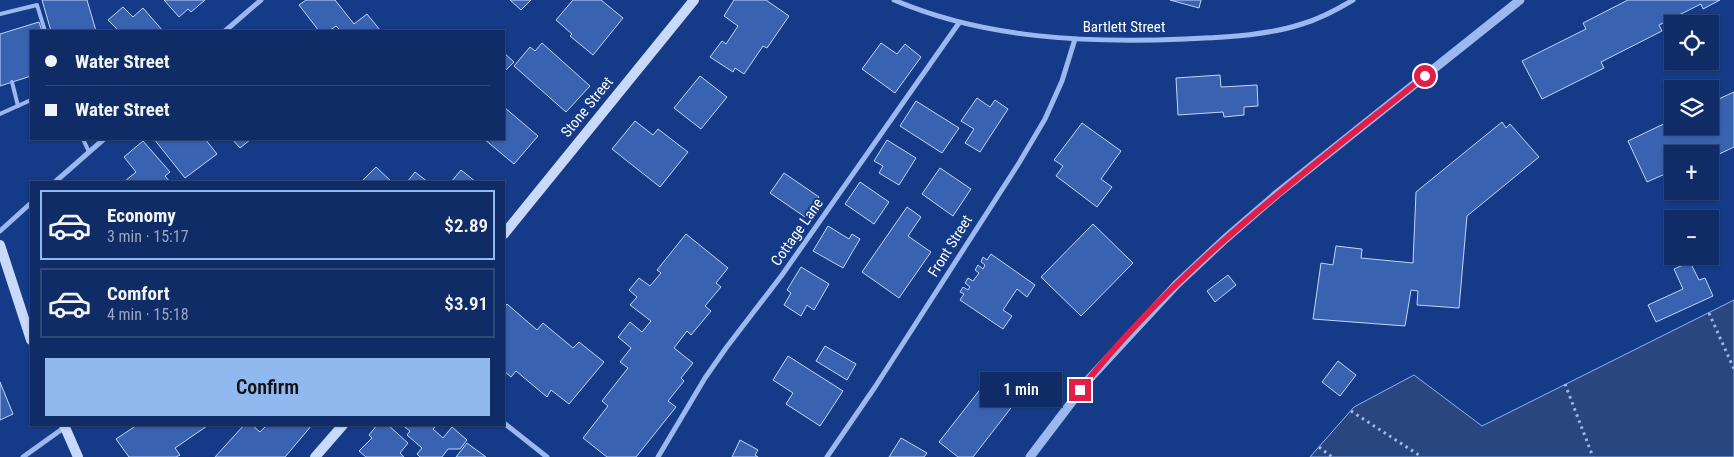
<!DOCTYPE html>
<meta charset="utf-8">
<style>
:root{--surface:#102c66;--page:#19346c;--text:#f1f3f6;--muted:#9ca7bf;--line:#30487a;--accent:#90b9f0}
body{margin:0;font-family:"Roboto Condensed",sans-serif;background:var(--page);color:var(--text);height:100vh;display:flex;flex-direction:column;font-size:19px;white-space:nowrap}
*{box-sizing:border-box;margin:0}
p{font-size:16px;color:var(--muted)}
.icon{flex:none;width:28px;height:28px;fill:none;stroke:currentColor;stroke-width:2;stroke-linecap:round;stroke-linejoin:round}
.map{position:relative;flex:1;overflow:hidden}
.side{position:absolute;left:30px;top:181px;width:475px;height:245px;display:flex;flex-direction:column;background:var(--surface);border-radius:0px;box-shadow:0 1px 4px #0004,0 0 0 1px var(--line)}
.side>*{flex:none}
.hud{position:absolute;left:30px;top:30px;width:475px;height:110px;border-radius:0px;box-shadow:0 1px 4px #0004,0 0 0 1px var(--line);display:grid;align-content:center;height:110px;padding:0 15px;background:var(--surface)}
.buttons{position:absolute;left:1664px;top:15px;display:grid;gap:10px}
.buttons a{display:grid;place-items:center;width:55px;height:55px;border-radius:0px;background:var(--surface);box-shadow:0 1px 4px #0004,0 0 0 1px var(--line);font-size:25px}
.end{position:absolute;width:22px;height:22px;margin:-11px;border:6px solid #e11d48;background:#fff;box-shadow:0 0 0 2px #fff}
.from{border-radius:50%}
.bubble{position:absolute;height:35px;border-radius:0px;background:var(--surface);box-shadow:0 1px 4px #0004,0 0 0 1px var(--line);font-size:16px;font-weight:600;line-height:35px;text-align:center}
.hud b{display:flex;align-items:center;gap:18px;height:48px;font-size:19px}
.hud b+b{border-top:1px solid var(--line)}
.hud i{width:12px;height:12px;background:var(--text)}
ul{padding:9px 0 0;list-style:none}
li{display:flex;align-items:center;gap:15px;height:70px;margin:0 10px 8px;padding:0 5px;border:2px solid var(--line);border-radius:0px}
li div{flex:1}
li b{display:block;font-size:19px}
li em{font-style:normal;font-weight:600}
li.selected{border-color:var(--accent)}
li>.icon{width:45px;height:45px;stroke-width:1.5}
.button{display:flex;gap:10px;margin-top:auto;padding:10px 15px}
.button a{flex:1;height:58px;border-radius:0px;background:var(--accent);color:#111;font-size:20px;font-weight:600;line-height:58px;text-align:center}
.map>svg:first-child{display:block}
</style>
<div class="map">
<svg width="1734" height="457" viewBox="0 0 1734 457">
<rect width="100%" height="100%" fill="#153b88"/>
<!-- water -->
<path fill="#29467f" stroke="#8db2f2" d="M1734 300V457H1310L1354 407 1414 375 1482 426Z"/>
<!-- building -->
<g fill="#3962b0" stroke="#c1d5fb">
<path d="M42 0H87L96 31H51Z"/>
<path d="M164 0H205L191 12 188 9 179 17Z"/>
<path d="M306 0H335L354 24 367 14 380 30 341 31 336 26 329 31H319L299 5Z"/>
<path d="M510 0H531L521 10Z"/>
<path d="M573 0H601L623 18 593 55 570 36 572 34 556 20Z"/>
<path d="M734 0H766L789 16 767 48 763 46 744 74 735 68 733 72 710 57 722 41 726 44 738 26 724 16Z"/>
<path d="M1170 0H1201L1199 8Z"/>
<path d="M1628 0H1720L1703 9 1701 4 1659 25 1662 31 1601 62 1604 68 1542 99 1522 61 1586 29 1583 23Z"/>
<path d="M123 7 133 17 143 8 163 31H119L108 20Z"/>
<path d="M39 22 42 31H31V76L0 86V34Z"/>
<path d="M542 43 590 86 566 112 514 66 530 47 535 51Z"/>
<path d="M881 43 897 54 905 44 921 57 895 93 862 69Z"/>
<path d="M504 53 514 62 504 72Z"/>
<path d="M1220 75 1221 87 1257 85 1258 106 1244 107V115L1224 117 1223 112 1178 115 1176 78Z"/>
<path d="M700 76 727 97 701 129 674 108Z"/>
<path d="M1734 92V147L1713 157 1716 162 1710 165V154H1672V175L1667 178 1665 174 1647 182 1628 141 1672 120V126H1710V103Z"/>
<path d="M977 98 990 107 995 100 1008 109 980 152 965 143 974 129 961 121Z"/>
<path d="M916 101 959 128 942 153 900 126Z"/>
<path d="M504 107 538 136 514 164 484 139H504Z"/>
<path d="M635 121 653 135 658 129 688 152 660 187 612 149Z"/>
<path d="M1502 122 1506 128 1510 124 1539 157 1467 216 1459 308 1417 305 1418 291 1411 290 1405 326 1313 319 1321 263 1333 265 1336 246 1362 249 1361 258 1413 263 1416 192Z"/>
<path d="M1082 123 1121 151 1101 179 1112 187 1097 207 1056 176 1063 166 1054 160Z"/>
<path d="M154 139H205L217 154 185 178Z"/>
<path d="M232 139H251L240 148Z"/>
<path d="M887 140 916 158 899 185 879 173 883 166 874 161Z"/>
<path d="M143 141 170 172 165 176 170 182H126L125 181 136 172 124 157Z"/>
<path d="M376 167 392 182H361Z"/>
<path d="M940 168 971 189 953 216 922 194Z"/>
<path d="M461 170 476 182H451Z"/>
<path d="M415 172 428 182H407Z"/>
<path d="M784 173 819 197 805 217 770 193Z"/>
<path d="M860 182 889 202 874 224 845 204Z"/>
<path d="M907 207 921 217 908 236 931 252 899 298 862 272Z"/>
<path d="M1093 224 1133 263 1081 316 1041 277Z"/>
<path d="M828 226 849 239 852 234 860 239 843 268 813 251Z"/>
<path d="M686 234 728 268 716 283 721 287 705 306 711 311 691 335 687 331 674 348 693 363 681 378 684 381 668 401 676 407 636 457H607L583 438 608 406 602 401 628 368 620 362 631 348 618 337 630 322 642 332 651 321 630 305 637 297 629 290 639 278 650 286 661 273 657 270Z"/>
<path d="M991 254 1035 285 1027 297 1017 289 1003 310 1012 316 1003 329 960 300 964 294 960 292 963 287 968 290 970 287 965 283 968 278 973 281 979 273 975 270 978 265 983 269 985 265 981 262 983 257 987 260Z"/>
<path d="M1690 262 1699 280 1705 278 1713 296 1656 322 1648 305 1683 289 1674 269Z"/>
<path d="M801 267 829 284 814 310 807 305 801 316 784 305 791 293 787 290Z"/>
<path d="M1228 275 1236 285 1215 302 1207 291Z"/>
<path d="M507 304 537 330 543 323 573 348 579 342 604 362 569 404 551 390 547 397 516 371 511 377 504 371V308Z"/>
<path d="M825 346 856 364 847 380 816 361Z"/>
<path d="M788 356 843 391 820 426 786 404 793 393 773 380Z"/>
<path d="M1338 361 1356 375 1340 396 1322 382Z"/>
<path d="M993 373 1021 395 973 457H958L939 442Z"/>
<path d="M0 382 13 414 0 420Z"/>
<path d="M137 425H207V426L175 448 180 455 176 457H129L116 439Z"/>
<path d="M244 425H252L260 432 267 425H312L285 457H215Z"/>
<path d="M377 425 382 426 388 425 408 443 400 453 404 457H366L359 451 372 438 369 435Z"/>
<path d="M402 425H437L433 429 443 438 452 427 467 440 460 449H448L442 457H420L417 454 422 448 407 435 410 431Z"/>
<path d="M901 438 927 453 924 457H889Z"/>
<path d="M740 440 758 450 755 455 758 457H732Z"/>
<path d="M467 443 486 457H456Z"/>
</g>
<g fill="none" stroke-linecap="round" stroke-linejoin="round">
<!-- path -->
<g stroke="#9bb8ef" stroke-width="3" stroke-dasharray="2.5 4" stroke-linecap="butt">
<path d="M1709 313 1734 369"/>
<path d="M1565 384 1593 457"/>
<path d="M1351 411 1422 457"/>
<path d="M1319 447 1332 457"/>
</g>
<!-- service -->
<g stroke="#9bb8ef" stroke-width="4">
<path d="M0 14 37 5 45 31"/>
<path d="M12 82 18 106"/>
<path d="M0 114 31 100"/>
<path d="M83 139 89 152"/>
</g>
<!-- minor -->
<g stroke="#9bb8ef" stroke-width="5">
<path d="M894 0C985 39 1087 43 1185 39 1224 37 1265 36 1302 24 1319 19 1338 9 1353 0"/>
<path d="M225 31 261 0"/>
<path d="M55 182 104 139"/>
<path d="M0 231 31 203"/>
<path d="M504 423 547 457"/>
<path d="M23 457 65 427"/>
<path d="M658 457 705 378 726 348 782 275 959 23"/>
<path d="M827 457 875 387 1019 163 1045 119 1062 81 1075 39"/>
</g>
<!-- tertiary -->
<path stroke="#9bb8ef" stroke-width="9" d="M1030 457 1090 378 1177 284 1225 239 1277 194 1520 0"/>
<!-- secondary -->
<g stroke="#c9d9fa" stroke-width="10">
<path d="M504 234 694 0"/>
<path d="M0 245 31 340"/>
<path d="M64 425 78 457"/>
<path d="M315 457 343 425"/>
</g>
</g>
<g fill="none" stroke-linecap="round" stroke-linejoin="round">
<!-- route -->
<path stroke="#e11d48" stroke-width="6" d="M1080 390C1177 267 1304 173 1425 76"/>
</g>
<g text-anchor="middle" stroke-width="4" stroke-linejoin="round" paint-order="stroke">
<!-- street labels -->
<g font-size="15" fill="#fff" stroke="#153b88">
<text x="1124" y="32">Bartlett Street</text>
<text transform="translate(587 107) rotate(-51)" y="5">Stone Street</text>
<text transform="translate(797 232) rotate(-55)" y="5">Cottage Lane</text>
<text transform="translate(950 246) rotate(-58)" y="5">Front Street</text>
</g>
</g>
</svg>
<div class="buttons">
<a><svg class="icon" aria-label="locate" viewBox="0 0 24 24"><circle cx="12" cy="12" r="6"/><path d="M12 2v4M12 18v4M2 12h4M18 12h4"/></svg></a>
<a><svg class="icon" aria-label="layers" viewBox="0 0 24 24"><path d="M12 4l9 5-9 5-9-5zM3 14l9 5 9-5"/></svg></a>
<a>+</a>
<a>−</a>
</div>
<i class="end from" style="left:1425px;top:76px"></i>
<i class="end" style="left:1080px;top:390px"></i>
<div class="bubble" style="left:980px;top:372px;width:82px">1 min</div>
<div class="hud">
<b><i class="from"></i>Water Street</b>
<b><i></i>Water Street</b>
</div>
<section class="side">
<ul>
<li class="selected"><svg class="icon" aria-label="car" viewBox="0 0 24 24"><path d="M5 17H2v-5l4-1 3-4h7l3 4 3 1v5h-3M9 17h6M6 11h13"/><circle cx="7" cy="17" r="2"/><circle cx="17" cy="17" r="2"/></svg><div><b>Economy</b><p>3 min · 15:17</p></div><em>$2.89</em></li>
<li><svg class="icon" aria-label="car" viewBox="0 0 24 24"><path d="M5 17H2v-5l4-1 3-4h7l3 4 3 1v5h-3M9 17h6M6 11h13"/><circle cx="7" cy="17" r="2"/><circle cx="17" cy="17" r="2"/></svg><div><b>Comfort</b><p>4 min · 15:18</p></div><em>$3.91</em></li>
</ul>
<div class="button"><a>Confirm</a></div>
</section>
</div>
